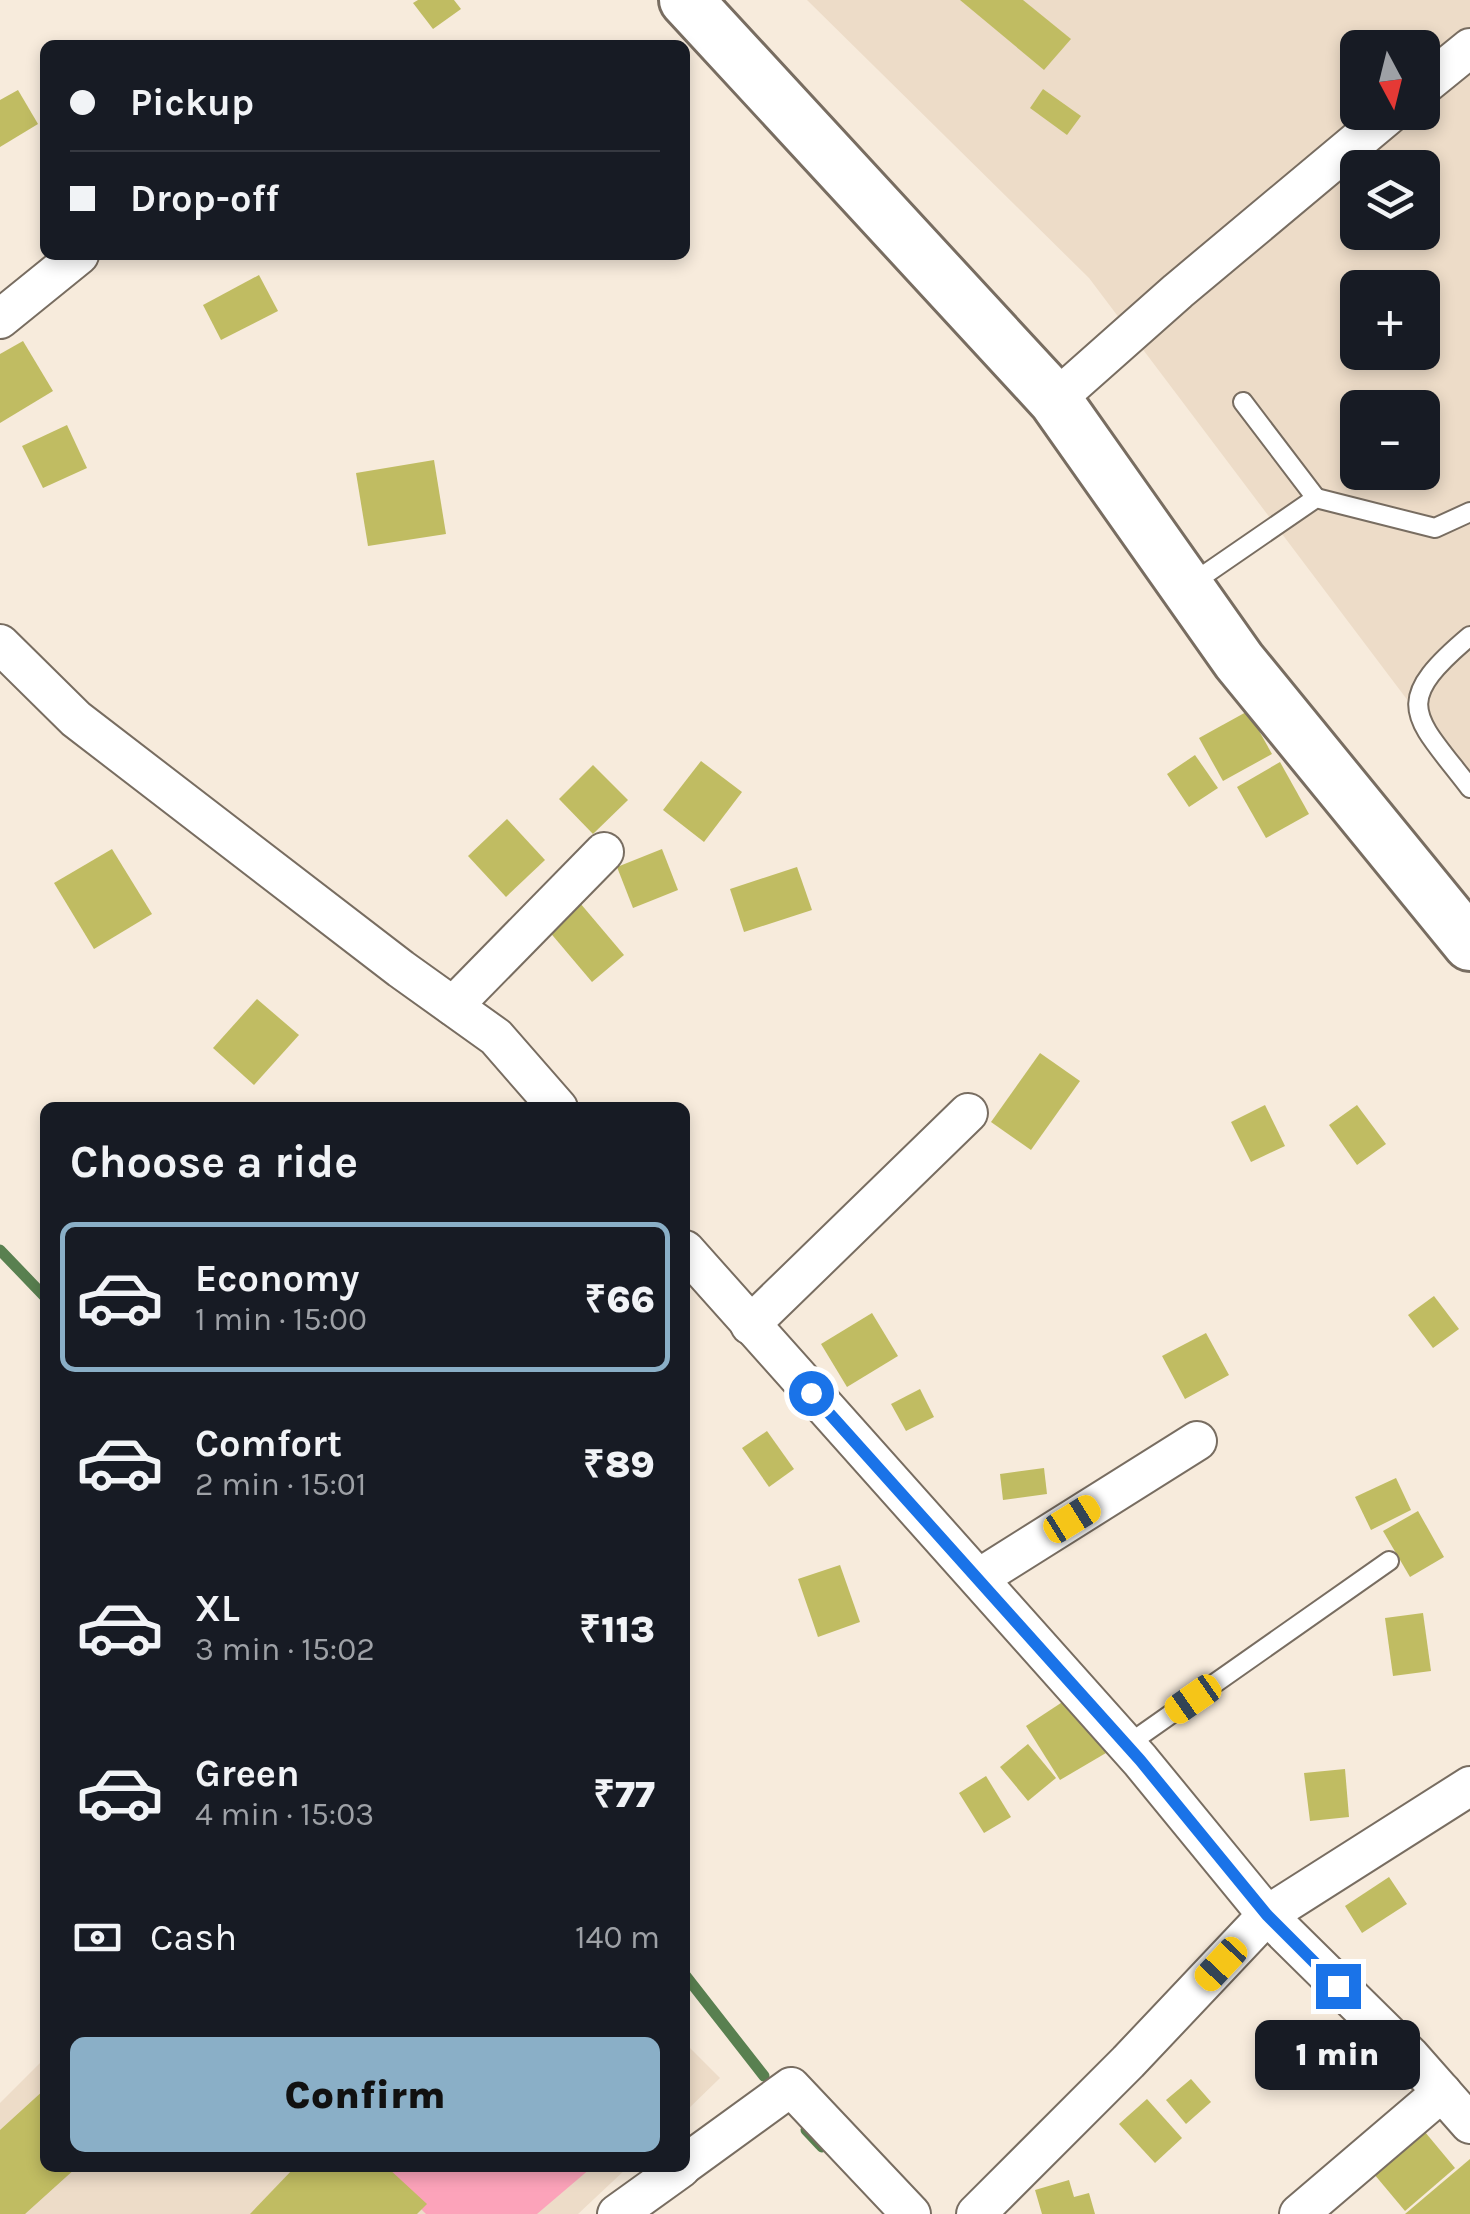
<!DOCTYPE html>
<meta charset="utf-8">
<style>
:root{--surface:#171b24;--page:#242831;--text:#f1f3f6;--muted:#9ea1a6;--line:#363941;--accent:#8aafc7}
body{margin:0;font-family:Karla,sans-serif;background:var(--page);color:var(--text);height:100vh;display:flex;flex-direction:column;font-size:38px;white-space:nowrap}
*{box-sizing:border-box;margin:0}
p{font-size:32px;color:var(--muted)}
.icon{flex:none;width:55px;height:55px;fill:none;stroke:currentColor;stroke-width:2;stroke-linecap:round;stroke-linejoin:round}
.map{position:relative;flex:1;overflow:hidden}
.panel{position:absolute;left:40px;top:1102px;width:650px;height:1070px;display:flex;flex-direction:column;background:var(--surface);border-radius:15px;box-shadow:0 5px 15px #0003}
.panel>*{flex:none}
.guide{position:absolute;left:40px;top:40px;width:650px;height:220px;border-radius:15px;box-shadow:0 5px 15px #0003;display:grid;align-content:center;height:220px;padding:0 30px;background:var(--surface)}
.needle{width:65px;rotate:173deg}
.buttons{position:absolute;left:1340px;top:30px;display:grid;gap:20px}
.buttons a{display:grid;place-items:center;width:100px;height:100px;border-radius:15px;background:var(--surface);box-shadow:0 5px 15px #0003;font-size:50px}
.end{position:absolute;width:45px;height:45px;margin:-22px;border:12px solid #1a73e8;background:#fff;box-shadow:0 0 0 5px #fff}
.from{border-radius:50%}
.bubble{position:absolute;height:70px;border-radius:15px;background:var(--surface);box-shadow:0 5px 15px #0003;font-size:32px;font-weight:800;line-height:70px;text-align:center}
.car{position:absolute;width:30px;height:60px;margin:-30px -15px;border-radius:12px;box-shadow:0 0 8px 2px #0007;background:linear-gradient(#f5c518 24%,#345 0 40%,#f5c518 0 76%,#345 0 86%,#f5c518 0)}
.guide b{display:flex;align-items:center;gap:35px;height:95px;font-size:38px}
.guide b+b{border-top:2px solid var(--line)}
.guide i{width:25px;height:25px;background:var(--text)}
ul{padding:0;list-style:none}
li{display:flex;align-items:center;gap:30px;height:150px;margin:0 20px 15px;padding:0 10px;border:5px solid transparent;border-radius:15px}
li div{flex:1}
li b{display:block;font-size:38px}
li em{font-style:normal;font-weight:800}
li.current{border-color:var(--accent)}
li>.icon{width:90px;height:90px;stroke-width:1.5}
h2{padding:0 30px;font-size:45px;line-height:120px}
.pay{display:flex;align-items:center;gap:25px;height:110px;padding:0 30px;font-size:38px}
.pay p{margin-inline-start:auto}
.action{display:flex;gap:20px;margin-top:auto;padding:20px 30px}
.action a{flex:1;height:115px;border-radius:15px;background:var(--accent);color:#111;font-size:40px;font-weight:800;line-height:115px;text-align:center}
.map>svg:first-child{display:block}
</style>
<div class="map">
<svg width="1470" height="2214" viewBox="0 0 1470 2214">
<rect width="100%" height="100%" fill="#f7ebdc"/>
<!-- built -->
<g fill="#eddcc8" fill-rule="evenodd">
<path d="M807 0H1470V783L1089 278ZM1358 48H1422V112H1358ZM1358 168H1422V232H1358ZM1358 288H1422V352H1358ZM1358 408H1422V472H1358Z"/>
<path d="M685 2043 720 2078 685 2112Z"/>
<path d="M45 2058V2168H627L578 2214H0V2103Z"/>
</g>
<!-- green -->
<path fill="#fca3ba" d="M380 2168H591L537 2214H426Z"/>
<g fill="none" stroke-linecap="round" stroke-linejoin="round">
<!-- stream -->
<g stroke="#598050" stroke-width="11">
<path d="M0 1250 45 1297"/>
<path d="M685 1975 764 2076"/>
<path d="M806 2130 822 2147"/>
</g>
</g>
<!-- building -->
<g fill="#c0bc62">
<path d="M418 0H454L461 9 433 29 413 3Z"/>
<path d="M960 0H1023L1071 39 1044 70Z"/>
<path d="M1043 89 1081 116 1067 135 1030 108Z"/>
<path d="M18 90 38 124 0 147V100Z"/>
<path d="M259 275 278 311 221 340 203 305Z"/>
<path d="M23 341 53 391 0 423V354Z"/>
<path d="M67 425 87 468 43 488 22 446Z"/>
<path d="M434 460 446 534 368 546 356 473Z"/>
<path d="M1248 711 1272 754 1223 781 1199 738Z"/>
<path d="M1195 755 1218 788 1189 807 1167 774Z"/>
<path d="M701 761 742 792 704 842 663 810Z"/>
<path d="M1280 762 1309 814 1266 838 1237 787Z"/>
<path d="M593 765 628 800 593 834 559 799Z"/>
<path d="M507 819 545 860 506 897 468 856Z"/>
<path d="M112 849 152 914 94 949 54 883Z"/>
<path d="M662 849 678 890 633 908 617 867Z"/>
<path d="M797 867 812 910 744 932 730 889Z"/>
<path d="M580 903 624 955 592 982 548 930Z"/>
<path d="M257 999 299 1035 254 1085 213 1048Z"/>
<path d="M1040 1053 1080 1081 1031 1150 991 1122Z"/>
<path d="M1265 1105 1285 1146 1251 1162 1231 1122Z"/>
<path d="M1357 1105 1386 1144 1357 1165 1329 1125Z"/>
<path d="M1434 1296 1459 1329 1433 1348 1408 1315Z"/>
<path d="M872 1313 898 1356 847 1387 821 1344Z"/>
<path d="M1206 1333 1229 1375 1185 1399 1162 1356Z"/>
<path d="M920 1389 934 1417 906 1431 891 1404Z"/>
<path d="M767 1431 794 1469 769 1487 742 1448Z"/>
<path d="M1044 1468 1047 1494 1003 1500 1000 1474Z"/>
<path d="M1396 1478 1411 1510 1371 1530 1355 1497Z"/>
<path d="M1418 1511 1444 1557 1410 1577 1383 1531Z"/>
<path d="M840 1565 860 1622 818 1637 798 1579Z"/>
<path d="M1423 1613 1431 1671 1393 1676 1385 1618Z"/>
<path d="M1070 1697 1106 1753 1060 1780 1026 1726Z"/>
<path d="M1028 1744 1056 1778 1028 1801 1000 1767Z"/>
<path d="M1345 1769 1349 1817 1310 1821 1304 1773Z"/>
<path d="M986 1776 1011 1817 984 1833 959 1793Z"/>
<path d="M1389 1877 1407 1904 1362 1933 1345 1906Z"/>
<path d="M1191 2079 1211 2102 1186 2124 1166 2100Z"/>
<path d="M45 2089V2168H76L25 2214H0V2130Z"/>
<path d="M1147 2099 1182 2138 1155 2163 1119 2124Z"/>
<path d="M1425 2132 1455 2168 1405 2211 1374 2174Z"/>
<path d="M1470 2159V2214H1405Z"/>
<path d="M294 2168H388L427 2204 417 2214H250Z"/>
<path d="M1069 2180 1074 2197 1089 2193 1095 2214H1042L1035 2190Z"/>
</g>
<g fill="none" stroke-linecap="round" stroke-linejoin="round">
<defs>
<g id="lane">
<path d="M1243 402 1316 498"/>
<path d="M1191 584 1316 498 1435 528 1470 512"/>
<path d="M1470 636C1389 704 1414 715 1470 788"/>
<path d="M1127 1745 1389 1561"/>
</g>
<g id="street">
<path d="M1422 87 1470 48"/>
<path d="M0 319 79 255"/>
<path d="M1055 400 1178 291 1392 112"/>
<path d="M0 644 76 719 401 969 496 1037 558 1108"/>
<path d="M453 1006 604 852"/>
<path d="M685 1250 1140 1760 1267 1915 1410 2056 1470 2124"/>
<path d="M750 1325 968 1113"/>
<path d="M979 1578 1197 1441"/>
<path d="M685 2164 791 2087 911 2214"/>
<path d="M617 2214 681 2168"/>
<path d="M976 2214 1128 2062 1267 1915 1470 1786"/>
<path d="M1299 2214 1442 2092"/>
</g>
<path id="secondary" d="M686 0 1055 400 1239 661 1470 944"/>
</defs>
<!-- lane casing -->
<use href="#lane" stroke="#786d61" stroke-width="22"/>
<!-- street casing -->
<use href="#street" stroke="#786d61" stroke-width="42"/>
<!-- secondary casing -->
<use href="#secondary" stroke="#786d61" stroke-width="58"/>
<!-- lane -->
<use href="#lane" stroke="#fff" stroke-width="18"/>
<!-- street -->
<use href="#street" stroke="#fff" stroke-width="38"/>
<!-- secondary -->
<use href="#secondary" stroke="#fff" stroke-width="52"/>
</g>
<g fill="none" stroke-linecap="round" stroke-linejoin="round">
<!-- route -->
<path stroke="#1a73e8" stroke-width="12" d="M811 1393 1140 1760 1267 1915 1338 1986"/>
</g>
</svg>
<div class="buttons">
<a><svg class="needle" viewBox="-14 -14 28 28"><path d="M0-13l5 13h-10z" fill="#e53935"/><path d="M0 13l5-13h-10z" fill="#9ea1a6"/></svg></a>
<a><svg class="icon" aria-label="layers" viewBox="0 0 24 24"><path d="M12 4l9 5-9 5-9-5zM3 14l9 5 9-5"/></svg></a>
<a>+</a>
<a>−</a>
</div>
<i class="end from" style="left:811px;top:1393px"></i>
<i class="end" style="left:1338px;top:1986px"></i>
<div class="bubble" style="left:1255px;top:2020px;width:165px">1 min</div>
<i class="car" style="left:1072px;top:1519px;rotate:58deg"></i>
<i class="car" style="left:1193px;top:1699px;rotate:235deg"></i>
<i class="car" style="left:1221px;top:1964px;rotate:223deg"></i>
<div class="guide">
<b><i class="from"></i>Pickup</b>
<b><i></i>Drop-off</b>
</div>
<section class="panel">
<h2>Choose a ride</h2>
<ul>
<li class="current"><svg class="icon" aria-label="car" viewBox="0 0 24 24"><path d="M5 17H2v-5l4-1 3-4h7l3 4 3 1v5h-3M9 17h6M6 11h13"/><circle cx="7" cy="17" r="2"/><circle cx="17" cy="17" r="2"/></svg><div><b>Economy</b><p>1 min · 15:00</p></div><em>₹66</em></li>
<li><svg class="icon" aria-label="car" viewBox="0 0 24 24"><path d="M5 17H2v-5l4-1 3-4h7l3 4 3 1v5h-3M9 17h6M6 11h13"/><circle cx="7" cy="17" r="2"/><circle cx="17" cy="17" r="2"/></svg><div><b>Comfort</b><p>2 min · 15:01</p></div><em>₹89</em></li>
<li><svg class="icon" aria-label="car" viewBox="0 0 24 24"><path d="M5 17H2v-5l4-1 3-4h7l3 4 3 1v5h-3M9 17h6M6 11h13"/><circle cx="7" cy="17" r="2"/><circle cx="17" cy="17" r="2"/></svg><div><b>XL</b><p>3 min · 15:02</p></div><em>₹113</em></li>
<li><svg class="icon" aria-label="car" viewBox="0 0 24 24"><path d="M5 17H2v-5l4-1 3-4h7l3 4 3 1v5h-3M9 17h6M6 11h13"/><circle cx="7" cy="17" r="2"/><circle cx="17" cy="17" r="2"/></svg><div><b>Green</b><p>4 min · 15:03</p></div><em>₹77</em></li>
</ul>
<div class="pay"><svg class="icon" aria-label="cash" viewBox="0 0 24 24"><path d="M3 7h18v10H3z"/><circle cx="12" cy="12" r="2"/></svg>Cash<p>140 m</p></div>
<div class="action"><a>Confirm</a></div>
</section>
</div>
